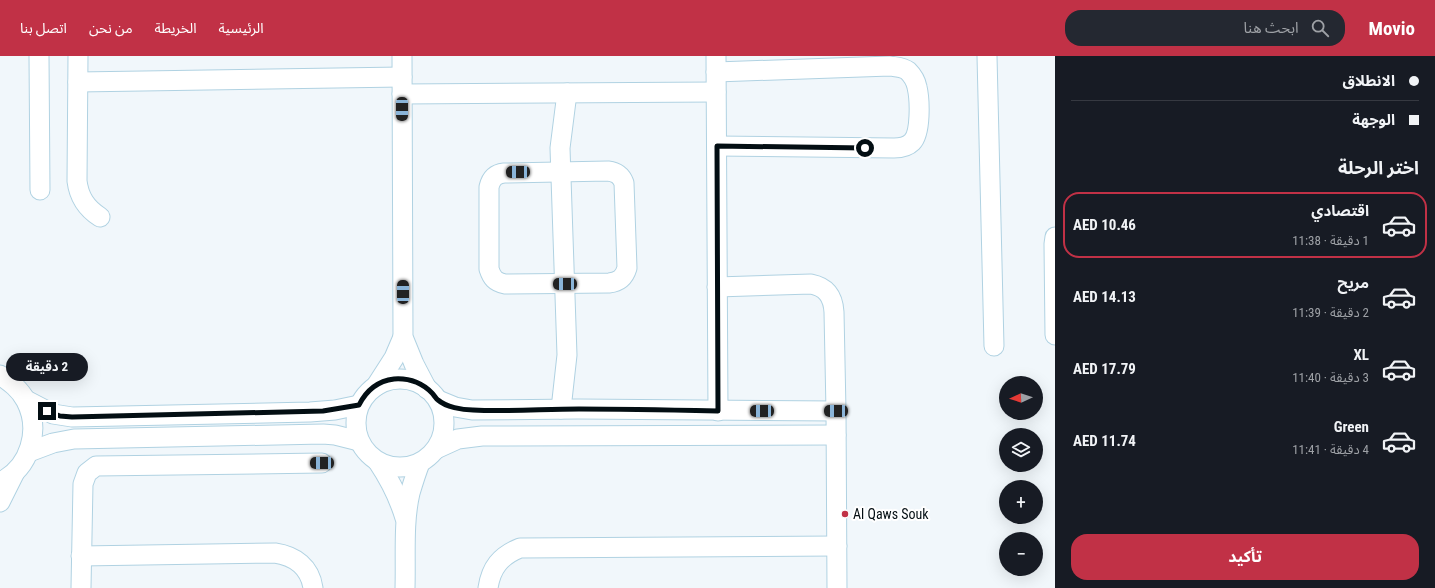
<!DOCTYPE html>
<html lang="ar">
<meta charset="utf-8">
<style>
:root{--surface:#171b24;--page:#242831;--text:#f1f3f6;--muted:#9ea1a6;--line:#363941;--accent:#c13146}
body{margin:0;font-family:"Roboto Condensed","Noto Sans Arabic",sans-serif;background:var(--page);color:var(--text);direction:rtl;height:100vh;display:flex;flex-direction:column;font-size:15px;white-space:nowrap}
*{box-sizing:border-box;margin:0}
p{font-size:13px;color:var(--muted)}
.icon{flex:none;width:22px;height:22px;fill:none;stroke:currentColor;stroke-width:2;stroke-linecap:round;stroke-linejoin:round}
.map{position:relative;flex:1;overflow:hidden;direction:ltr}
.details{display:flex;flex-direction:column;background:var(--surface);width:380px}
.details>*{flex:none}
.top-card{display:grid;align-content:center;height:88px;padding:0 16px;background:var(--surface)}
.needle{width:26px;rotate:267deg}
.controls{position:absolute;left:999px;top:320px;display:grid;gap:8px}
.controls a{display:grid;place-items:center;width:44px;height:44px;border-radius:50%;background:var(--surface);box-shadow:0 4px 16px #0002;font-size:20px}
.end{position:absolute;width:18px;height:18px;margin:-9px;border:5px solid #030e13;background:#fff;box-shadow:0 0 0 2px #fff}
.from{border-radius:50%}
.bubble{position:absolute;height:28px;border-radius:14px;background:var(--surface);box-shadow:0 4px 16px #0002;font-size:13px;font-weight:700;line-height:28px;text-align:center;direction:rtl}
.car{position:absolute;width:12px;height:24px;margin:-12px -6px;border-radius:5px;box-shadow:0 0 3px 1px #0007;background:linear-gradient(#222 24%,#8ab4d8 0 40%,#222 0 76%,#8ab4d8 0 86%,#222 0)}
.top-card b{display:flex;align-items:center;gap:14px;height:38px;font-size:15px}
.top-card b+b{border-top:1px solid var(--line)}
.top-card i{width:10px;height:10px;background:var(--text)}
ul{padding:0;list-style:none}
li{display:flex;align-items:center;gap:12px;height:66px;margin:0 8px 6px;padding:0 8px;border:2px solid transparent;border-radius:16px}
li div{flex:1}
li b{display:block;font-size:15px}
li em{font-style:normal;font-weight:700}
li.selected{border-color:var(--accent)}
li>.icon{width:36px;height:36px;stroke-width:1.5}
h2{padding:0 16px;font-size:18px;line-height:48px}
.action{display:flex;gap:8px;margin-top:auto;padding:8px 16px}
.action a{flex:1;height:46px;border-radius:16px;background:var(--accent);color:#fff;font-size:16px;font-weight:700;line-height:46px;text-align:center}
header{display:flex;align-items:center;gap:24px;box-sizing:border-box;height:56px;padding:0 20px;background:var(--accent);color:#fff}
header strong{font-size:19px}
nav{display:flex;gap:22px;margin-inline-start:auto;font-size:14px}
.search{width:280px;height:36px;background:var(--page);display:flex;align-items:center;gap:10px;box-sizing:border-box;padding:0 14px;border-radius:16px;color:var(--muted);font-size:15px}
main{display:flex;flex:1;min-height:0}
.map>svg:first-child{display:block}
</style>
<header>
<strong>Movio</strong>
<div class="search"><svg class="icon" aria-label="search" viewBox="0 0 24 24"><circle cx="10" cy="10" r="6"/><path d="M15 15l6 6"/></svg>ابحث هنا</div>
<nav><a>الرئيسية</a><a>الخريطة</a><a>من نحن</a><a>اتصل بنا</a></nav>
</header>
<main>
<section class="details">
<div class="top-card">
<b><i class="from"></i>الانطلاق</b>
<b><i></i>الوجهة</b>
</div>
<h2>اختر الرحلة</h2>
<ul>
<li class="selected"><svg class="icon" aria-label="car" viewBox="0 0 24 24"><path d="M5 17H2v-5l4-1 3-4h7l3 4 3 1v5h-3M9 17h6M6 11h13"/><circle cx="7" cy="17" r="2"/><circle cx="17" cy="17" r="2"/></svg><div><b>اقتصادي</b><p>1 دقيقة · 11:38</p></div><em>AED 10.46</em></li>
<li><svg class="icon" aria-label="car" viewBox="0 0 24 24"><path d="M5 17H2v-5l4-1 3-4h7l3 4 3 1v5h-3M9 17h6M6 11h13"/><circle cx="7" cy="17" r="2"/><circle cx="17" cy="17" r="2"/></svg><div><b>مريح</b><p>2 دقيقة · 11:39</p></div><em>AED 14.13</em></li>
<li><svg class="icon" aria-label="car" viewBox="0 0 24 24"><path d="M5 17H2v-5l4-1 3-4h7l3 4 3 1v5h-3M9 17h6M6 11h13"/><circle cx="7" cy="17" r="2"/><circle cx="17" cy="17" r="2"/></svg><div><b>XL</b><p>3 دقيقة · 11:40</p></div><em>AED 17.79</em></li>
<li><svg class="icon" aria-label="car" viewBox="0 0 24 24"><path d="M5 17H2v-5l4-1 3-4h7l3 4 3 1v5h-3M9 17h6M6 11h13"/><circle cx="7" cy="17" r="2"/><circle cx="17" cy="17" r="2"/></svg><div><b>Green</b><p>4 دقيقة · 11:41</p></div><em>AED 11.74</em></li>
</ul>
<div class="action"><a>تأكيد</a></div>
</section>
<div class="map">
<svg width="1055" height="532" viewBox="0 0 1055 532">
<rect width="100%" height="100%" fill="#f1f7fb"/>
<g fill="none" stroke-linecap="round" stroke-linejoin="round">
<defs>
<g id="minor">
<path d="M39 0 40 134"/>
<path d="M78 0 77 125C79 141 86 152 100 161"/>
<path d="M402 0 403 281 414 308 427 333"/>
<path d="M716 0 718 355"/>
<path d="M987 0 994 290"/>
<path d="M716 16 890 10C896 11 903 11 908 15 912 19 916 26 917 31 920 44 921 77 912 86 907 91 901 92 894 92L717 90"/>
<path d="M78 26 402 21"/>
<path d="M402 38 716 36"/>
<path d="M608 115C616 116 621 119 624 127L627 212C624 222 619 226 609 227L505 228C495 226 492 222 489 213V131C491 123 495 118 504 117Z"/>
<path d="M1055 181 1054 188 1055 279"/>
<path d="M717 231 811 228C826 231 833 240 834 256L836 355 837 532"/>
<path d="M0 319C10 326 20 333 26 345 41 374 30 412 0 426"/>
<circle cx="400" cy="367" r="44"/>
<path d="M376 330 394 302 403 281"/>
<path d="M26 344 53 358 72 361 310 356 335 354 359 349"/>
<path d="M438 344 455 351 472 354 578 353 836 355"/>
<path d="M561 353 567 299 560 92 567 37"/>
<path d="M436 393 458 383 482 380 836 379"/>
<path d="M29 396 53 387 74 383 323 378 335 379 359 385"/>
<path d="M378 406C390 424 399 442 405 462"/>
<path d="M0 446 15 416"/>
<path d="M81 500 275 497C295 500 310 511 313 532"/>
<path d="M81 532 83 428 87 417 96 410 322 407"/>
<path d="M405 532C406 501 403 467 410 437 413 427 416 417 420 407"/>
<path d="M488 532C491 512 500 500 520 492L837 490"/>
</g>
</defs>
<!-- minor casing -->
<use href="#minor" stroke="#b0d2e2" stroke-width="21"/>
<!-- minor -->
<use href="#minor" stroke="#fff" stroke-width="19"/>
</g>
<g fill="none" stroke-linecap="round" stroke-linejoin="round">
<!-- route -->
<path stroke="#030e13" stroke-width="5" d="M47 355 60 360 72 361 323 355 359 349C366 335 378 325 394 323 408 322 422 327 432 337 434 339 436 343 438 344 446 351 462 354 473 354 507 356 544 353 579 353 625 353 672 354 718 355L717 90 865 92"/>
</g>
<!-- markers -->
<circle fill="#c13146" stroke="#fff" stroke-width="1.5" cx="845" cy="458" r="4"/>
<g text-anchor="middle" stroke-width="4" stroke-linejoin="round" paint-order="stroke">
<!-- poi labels -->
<g font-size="14" fill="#030e13" stroke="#fff" text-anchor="start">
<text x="853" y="463">Al Qaws Souk</text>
</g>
</g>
</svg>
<div class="controls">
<a><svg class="needle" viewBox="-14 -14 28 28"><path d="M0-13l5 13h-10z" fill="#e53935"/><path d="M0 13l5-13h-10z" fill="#9ea1a6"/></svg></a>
<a><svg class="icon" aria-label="layers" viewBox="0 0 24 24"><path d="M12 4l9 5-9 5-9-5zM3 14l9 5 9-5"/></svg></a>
<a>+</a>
<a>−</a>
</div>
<i class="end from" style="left:865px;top:92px"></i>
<i class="end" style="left:47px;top:355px"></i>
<div class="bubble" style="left:6px;top:297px;width:82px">2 دقيقة</div>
<i class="car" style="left:402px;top:53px;rotate:180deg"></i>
<i class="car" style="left:518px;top:116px;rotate:269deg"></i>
<i class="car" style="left:565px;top:228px;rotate:270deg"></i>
<i class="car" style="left:403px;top:236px;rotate:0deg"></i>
<i class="car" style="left:762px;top:355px;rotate:270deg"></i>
<i class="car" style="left:836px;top:355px;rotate:270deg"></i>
<i class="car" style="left:322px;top:407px;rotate:270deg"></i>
</div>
</main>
